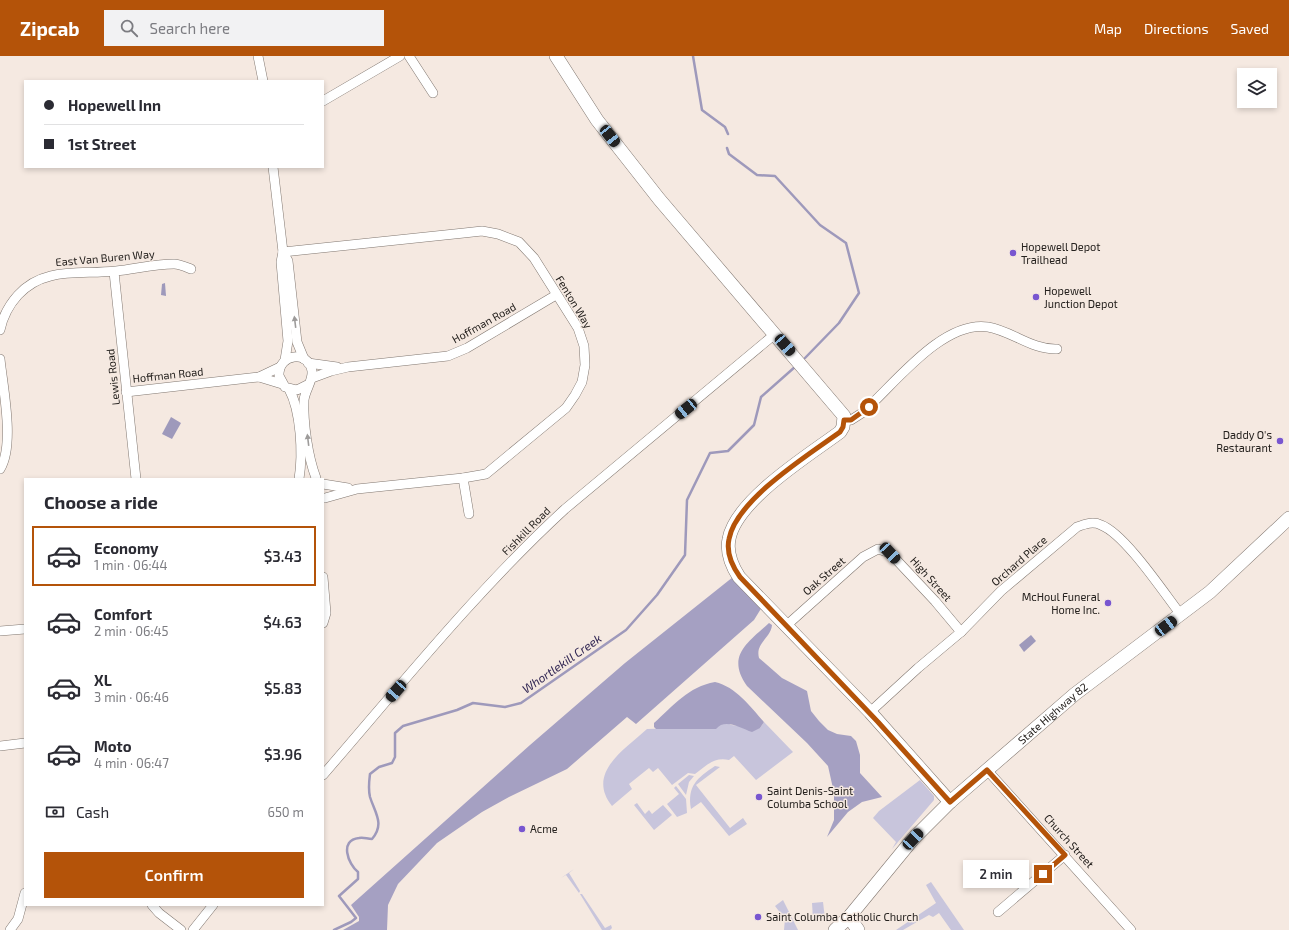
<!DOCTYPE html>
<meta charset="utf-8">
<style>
:root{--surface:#fff;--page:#f2f2f3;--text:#2b2b33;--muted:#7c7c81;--line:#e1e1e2;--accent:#b45309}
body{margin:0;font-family:"Exo 2",sans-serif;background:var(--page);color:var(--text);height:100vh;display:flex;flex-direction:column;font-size:15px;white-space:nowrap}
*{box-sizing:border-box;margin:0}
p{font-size:13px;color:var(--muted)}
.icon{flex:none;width:22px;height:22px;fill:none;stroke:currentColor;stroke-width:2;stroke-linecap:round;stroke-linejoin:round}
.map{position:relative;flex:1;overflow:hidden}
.sheet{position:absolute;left:24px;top:422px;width:300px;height:428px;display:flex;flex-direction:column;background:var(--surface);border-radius:0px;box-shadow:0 2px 6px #0003}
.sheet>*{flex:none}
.hud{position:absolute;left:24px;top:24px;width:300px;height:88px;border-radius:0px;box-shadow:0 2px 6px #0003;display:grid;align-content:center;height:88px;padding:0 20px;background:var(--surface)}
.buttons{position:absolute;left:1237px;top:12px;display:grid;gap:8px}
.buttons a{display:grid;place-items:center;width:40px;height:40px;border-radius:0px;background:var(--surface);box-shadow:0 2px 6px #0003;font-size:20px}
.end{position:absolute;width:18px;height:18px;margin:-9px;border:5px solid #b45309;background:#fff;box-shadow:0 0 0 2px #fff}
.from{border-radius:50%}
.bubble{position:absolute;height:28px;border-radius:0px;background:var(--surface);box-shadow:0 2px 6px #0003;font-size:13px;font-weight:600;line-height:28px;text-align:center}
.car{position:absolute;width:12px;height:24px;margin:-12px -6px;border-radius:5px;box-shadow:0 0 3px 1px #0007;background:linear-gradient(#222 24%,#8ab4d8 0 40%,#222 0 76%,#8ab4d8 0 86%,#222 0)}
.hud b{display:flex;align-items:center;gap:14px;height:38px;font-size:15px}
.hud b+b{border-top:1px solid var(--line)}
.hud i{width:10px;height:10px;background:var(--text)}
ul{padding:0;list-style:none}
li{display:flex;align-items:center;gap:12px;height:60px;margin:0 8px 6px;padding:0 12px;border:2px solid transparent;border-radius:0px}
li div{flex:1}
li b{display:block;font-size:15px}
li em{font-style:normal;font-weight:600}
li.current{border-color:var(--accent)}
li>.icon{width:36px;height:36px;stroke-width:1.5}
h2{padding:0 20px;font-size:18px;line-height:48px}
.pay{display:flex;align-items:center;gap:10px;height:44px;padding:0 20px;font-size:15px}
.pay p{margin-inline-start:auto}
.action{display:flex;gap:8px;margin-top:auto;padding:8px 20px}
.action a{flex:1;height:46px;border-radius:0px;background:var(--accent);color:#fff;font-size:16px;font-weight:600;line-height:46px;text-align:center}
header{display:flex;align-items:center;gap:24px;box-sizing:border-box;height:56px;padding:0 20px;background:var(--accent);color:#fff}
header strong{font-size:19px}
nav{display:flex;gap:22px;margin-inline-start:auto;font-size:14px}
.search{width:280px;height:36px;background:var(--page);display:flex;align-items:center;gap:10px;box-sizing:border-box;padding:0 14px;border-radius:0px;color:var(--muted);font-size:15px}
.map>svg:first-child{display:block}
</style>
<header>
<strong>Zipcab</strong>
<div class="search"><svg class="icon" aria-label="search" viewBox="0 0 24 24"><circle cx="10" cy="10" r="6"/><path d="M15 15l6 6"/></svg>Search here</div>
<nav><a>Map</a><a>Directions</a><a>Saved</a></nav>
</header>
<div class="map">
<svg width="1289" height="874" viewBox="0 0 1289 874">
<rect width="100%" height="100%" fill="#f5e9e1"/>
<!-- green -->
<g fill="#c8c5dc">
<path d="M726 666 731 669 760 672 764 666 793 696 756 724 734 700 729 704C714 701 707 709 695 718L688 717 672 729 658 712 653 716 649 712 629 728 632 733 612 750C586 717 624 694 647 673L678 672Z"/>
<path d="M715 710 720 711 696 729 730 772 743 762 747 768 729 780 701 746 691 753C687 730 697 722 715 710Z"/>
<path d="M689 719 694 720 689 726 686 739 678 728Z"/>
<path d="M920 724 934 740V744L892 793 896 786 873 762 879 755Z"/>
<path d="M676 730 686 743 687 757 677 761 667 748 679 738 674 732Z"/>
<path d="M637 747 645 758 649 754 652 758 663 749 672 759 654 774 634 749Z"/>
<path d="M574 813 569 817 580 835 579 837 566 819 561 822Z"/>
<path d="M931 826 964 874H951L939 857 933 861 929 859 903 874H896L936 847 926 829Z"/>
<path d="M580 838H582L605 872 611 869 612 872 610 874H602Z"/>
<path d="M783 844 798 874H784L785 863 775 850Z"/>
<path d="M823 846 825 863 813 864 812 847Z"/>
</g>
<!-- forest -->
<g fill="#a5a0c2">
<path d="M733 521 762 551 754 564 636 668 627 661 567 713 509 741 482 756 437 787 398 828 388 849 387 874H343L359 865V861L351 849 530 689 625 607Z"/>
<path d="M769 567 772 569C771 582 755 587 759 602L782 622 807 635 811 655 819 665 828 674 837 678 851 680 856 685 860 699V717L882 741 862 746 848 756 827 781 834 764V737L828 710 807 687 747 630C726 600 747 587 769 567Z"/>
<path d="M715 626C736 631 750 650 764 666L760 672 752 676C740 672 725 662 716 673H656L654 671V667C674 649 688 631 715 626Z"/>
</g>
<!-- water -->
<g fill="#9e99bb">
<path d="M165 227 166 240 161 239 162 228Z"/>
<path d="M171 361 181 367 172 383 162 378Z"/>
<path d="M1031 579 1036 585 1024 596 1019 589Z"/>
</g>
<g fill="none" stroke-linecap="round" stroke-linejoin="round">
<!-- stream -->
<g stroke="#9e99bb" stroke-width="2.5">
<path d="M693 0 702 54 725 71 728 78"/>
<path d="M727 92 729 98 757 119 775 120 820 169 846 187 859 237 839 267 805 302"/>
<path d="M334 874 351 866 356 862 339 840 358 823V816C348 808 339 784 359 782 364 781 367 783 372 783 385 768 375 757 370 741 368 733 369 726 370 718L379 711 392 707 395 701V677L403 670 457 654 473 647 505 651 521 647 626 574 657 539 685 499 687 444 710 397 728 395 754 369 761 341 796 310"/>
</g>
<defs>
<g id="street">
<path d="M258 0 263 25"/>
<path d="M409 0 433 37"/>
<path d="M323 45 400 0"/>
<path d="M273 111 283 196 288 205 297 286 304 303"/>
<path d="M283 196 464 177 482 175 498 178 519 186 534 202 578 272 584 290 585 309 582 326 575 339 566 352 486 418 463 422 357 433 325 442"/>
<path d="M283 196 281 206 288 285 285 304"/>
<path d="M114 216 136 423"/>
<path d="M0 274C3 260 8 250 18 239 44 210 81 219 116 215 135 213 154 208 174 208 179 208 186 211 191 213"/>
<path d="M0 303C3 332 15 389 0 413"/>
<path d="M308 307 337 311"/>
<path d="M259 321 282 328"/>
<path d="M312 322 331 315 348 311 448 300 467 292 556 239"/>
<path d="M309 328 297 334 285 331 279 320C278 297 309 294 312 315 313 325 305 334 304 344 303 367 308 401 316 422"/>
<path d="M289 333C301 355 303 398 299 423"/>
<path d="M126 336 259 321 280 311"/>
<path d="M844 365 851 364 862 357C894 329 942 264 988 271 1012 275 1032 294 1057 293"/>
<path d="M463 422 469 458"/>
<path d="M323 428 348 432"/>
<path d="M323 521 326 557 323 567"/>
<path d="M787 569 863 501 878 493 890 497 935 545 961 576"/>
<path d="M0 575 25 573"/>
<path d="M870 656 918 612 961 576 1001 535 1077 471C1085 468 1093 465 1101 469 1125 478 1164 537 1181 559"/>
<path d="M0 690 25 687"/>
<path d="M987 714 1131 874"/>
<path d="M323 719C400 630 478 533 565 453L775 278"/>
<path d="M152 849 159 857 181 874"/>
<path d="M998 856 1065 799"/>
<path d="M10 874 18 863 25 837"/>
<path d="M193 874 213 849"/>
</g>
<g id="secondary">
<path d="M556 0 597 64 659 143 844 360 843 371 840 376C809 399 736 444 729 483 726 497 732 510 739 521L870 656 950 746"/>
<path d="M849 861 858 874"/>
<path id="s1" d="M835 874 849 861 913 783 950 746 1075 638 1210 536 1289 462"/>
</g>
</defs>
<!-- street casing -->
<use href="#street" stroke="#817770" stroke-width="10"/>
<!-- secondary casing -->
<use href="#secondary" stroke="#817770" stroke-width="14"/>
<!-- street -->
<use href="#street" stroke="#fff" stroke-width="9"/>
<!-- secondary -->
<use href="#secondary" stroke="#fff" stroke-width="13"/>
</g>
<!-- one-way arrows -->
<defs><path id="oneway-solid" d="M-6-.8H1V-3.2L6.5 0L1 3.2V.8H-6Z"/></defs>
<g fill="#9d9b9a">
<use href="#oneway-solid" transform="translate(295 266) rotate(-97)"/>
<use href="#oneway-solid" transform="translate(308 384) rotate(-97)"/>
</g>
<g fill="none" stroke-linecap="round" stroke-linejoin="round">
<!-- route -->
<path stroke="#b45309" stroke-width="5" d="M869 351 851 364H844L843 371 840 376C808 399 736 444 729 483 726 497 732 510 740 521L878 666 950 746 987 714 1065 799 1043 818"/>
</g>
<!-- markers -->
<g fill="#7856d0" stroke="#f5e9e1" stroke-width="1.5">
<circle cx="1013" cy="197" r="4"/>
<circle cx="1036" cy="241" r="4"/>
<circle cx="1280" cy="385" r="4"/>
<circle cx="1108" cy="547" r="4"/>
<circle cx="759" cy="741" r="4"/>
<circle cx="522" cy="773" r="4"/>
<circle cx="758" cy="861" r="4"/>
</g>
<g text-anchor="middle" stroke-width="3" stroke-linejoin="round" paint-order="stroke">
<!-- poi labels -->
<g font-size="11" fill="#25211e" stroke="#f5e9e1" text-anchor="start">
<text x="1021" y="195">Hopewell Depot<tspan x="1021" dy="13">Trailhead</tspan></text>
<text x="1044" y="239">Hopewell<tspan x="1044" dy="13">Junction Depot</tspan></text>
<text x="1272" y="383" text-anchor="end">Daddy O's<tspan x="1272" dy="13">Restaurant</tspan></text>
<text x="1100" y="545" text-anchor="end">McHoul Funeral<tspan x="1100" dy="13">Home Inc.</tspan></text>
<text x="767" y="739">Saint Denis-Saint<tspan x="767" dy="13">Columba School</tspan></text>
<text x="530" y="777">Acme</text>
<text x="766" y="865">Saint Columba Catholic Church</text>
</g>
<!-- street labels -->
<g font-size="11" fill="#25211e" stroke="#f5e9e1">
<text transform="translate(105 202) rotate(-5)" y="4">East Van Buren Way</text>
<text transform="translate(574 246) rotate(59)" y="4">Fenton Way</text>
<text transform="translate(484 267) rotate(-29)" y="4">Hoffman Road</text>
<text transform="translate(168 319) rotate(-6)" y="4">Hoffman Road</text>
<text transform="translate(113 321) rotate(-96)" y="4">Lewis Road</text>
<text transform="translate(526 475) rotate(-45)" y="4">Fishkill Road</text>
<text transform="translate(1019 505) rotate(-41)" y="4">Orchard Place</text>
<text transform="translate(824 520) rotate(-41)" y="4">Oak Street</text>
<text transform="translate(931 523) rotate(48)" y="4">High Street</text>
<text dy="4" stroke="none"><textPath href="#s1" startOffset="308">State Highway 82</textPath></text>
<text transform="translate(1069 785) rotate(48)" y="4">Church Street</text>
</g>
<!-- water labels -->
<g font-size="12" font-style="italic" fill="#312653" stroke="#f5e9e1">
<text transform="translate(562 608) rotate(-35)" y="4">Whortlekill Creek</text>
</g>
</g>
</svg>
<div class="buttons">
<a><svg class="icon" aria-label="layers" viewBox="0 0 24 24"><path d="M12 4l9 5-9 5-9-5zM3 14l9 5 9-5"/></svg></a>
</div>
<i class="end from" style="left:869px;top:351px"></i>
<i class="end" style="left:1043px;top:818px"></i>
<div class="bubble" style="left:963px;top:804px;width:66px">2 min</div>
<i class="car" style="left:610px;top:80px;rotate:142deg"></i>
<i class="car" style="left:785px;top:289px;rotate:139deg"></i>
<i class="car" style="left:686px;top:353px;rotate:231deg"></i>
<i class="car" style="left:890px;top:497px;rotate:137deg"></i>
<i class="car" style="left:1166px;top:570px;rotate:53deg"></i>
<i class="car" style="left:396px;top:635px;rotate:221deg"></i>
<i class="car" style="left:913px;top:783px;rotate:43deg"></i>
<div class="hud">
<b><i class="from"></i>Hopewell Inn</b>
<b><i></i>1st Street</b>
</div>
<section class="sheet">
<h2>Choose a ride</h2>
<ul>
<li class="current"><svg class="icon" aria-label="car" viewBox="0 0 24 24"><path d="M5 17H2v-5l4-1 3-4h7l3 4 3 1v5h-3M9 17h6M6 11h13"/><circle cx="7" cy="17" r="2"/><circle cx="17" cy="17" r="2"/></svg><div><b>Economy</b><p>1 min · 06:44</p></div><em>$3.43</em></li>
<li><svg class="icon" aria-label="car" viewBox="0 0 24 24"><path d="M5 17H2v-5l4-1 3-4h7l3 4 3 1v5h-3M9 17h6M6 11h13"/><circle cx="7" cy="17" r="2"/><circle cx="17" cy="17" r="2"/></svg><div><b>Comfort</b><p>2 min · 06:45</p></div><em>$4.63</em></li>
<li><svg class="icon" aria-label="car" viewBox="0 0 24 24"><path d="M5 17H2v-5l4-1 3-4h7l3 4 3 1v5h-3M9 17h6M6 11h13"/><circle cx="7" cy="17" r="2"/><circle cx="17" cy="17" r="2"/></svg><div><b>XL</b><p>3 min · 06:46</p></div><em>$5.83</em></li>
<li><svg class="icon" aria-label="car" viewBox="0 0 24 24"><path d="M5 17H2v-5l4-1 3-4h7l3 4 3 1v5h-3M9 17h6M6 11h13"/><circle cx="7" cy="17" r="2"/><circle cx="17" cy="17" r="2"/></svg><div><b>Moto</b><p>4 min · 06:47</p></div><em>$3.96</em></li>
</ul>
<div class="pay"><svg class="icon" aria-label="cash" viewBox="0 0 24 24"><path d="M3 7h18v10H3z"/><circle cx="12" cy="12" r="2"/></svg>Cash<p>650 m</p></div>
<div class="action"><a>Confirm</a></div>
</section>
</div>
